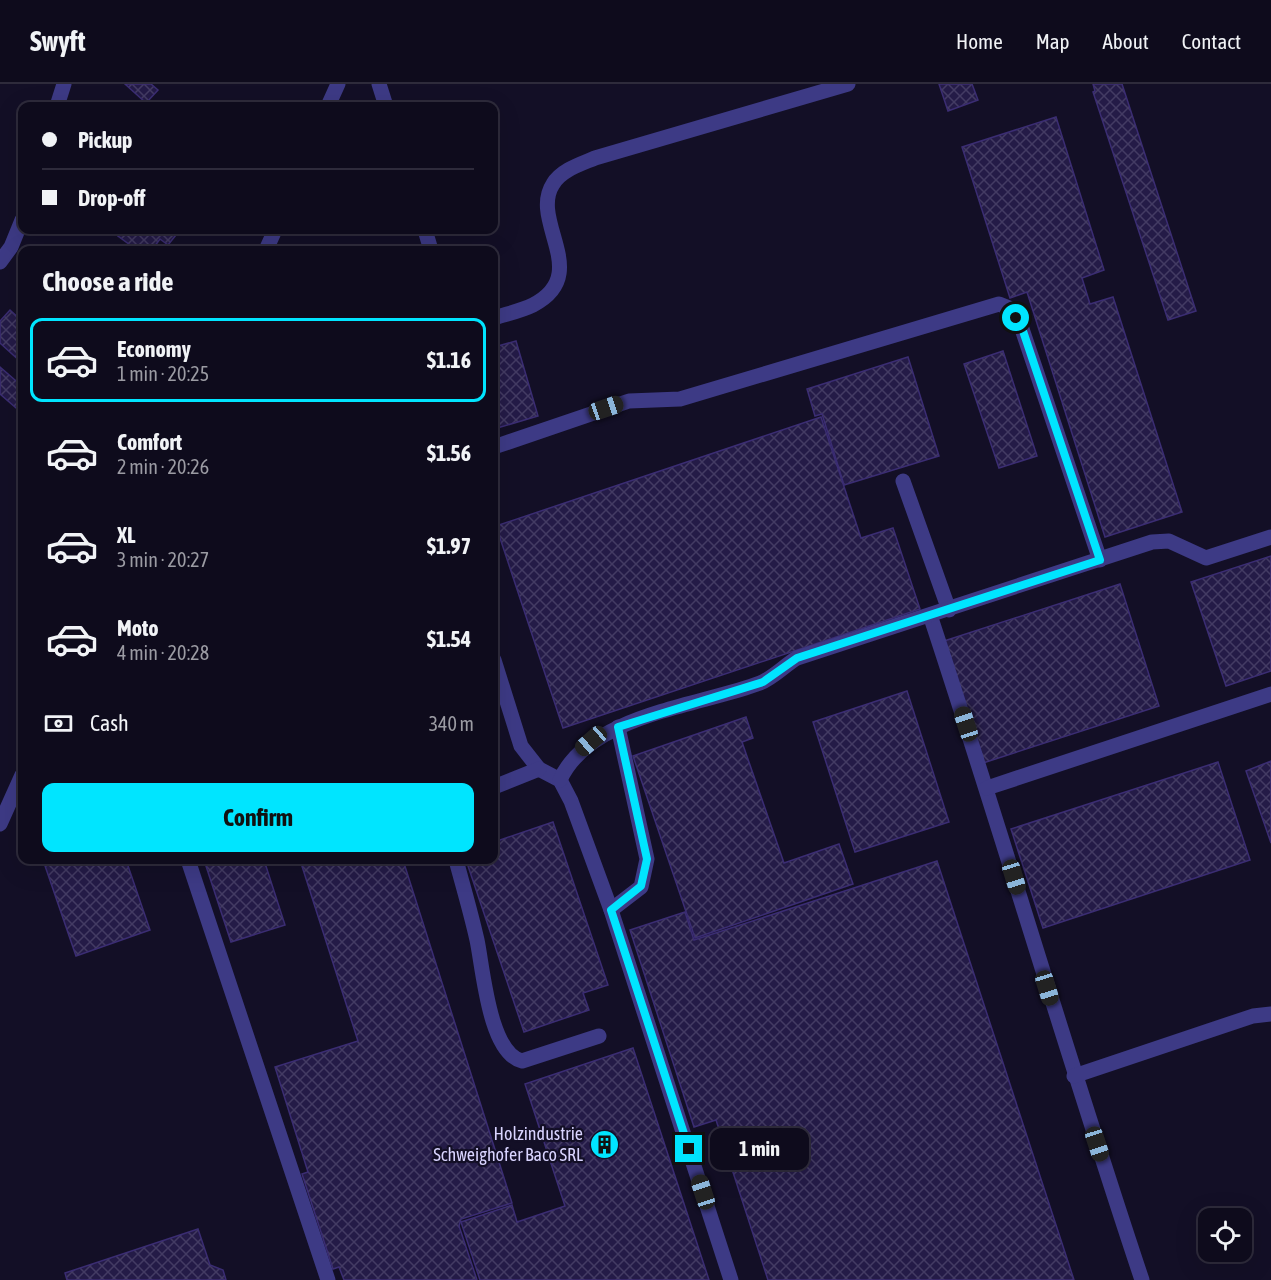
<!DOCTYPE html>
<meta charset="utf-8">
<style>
:root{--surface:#0e0b1c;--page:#1c1929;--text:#f1f3f6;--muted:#9b9ba3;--line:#2e2b3b;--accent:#00e5ff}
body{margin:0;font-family:"Asap Condensed",sans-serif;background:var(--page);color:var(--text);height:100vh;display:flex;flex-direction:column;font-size:22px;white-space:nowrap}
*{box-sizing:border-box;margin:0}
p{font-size:20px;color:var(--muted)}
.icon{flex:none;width:33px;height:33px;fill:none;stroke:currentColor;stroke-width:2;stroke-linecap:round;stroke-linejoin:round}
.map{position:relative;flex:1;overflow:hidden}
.drawer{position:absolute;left:18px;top:162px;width:480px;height:618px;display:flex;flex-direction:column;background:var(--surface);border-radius:12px;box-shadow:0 6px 24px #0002,0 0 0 2px var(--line)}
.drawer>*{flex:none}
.top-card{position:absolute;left:18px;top:18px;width:480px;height:132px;border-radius:12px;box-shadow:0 6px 24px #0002,0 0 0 2px var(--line);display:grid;align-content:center;height:132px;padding:0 24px;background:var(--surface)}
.buttons{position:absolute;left:1198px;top:1124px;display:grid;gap:12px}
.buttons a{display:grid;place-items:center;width:54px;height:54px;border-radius:12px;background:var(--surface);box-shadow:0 6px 24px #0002,0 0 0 2px var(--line);font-size:30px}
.end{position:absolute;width:27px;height:27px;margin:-14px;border:8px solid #00e5ff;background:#111;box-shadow:0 0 0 3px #111}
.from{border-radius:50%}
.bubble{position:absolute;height:42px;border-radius:12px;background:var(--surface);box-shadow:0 6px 24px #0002,0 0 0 2px var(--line);font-size:20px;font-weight:700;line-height:42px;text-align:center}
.car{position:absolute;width:18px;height:36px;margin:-18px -9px;border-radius:8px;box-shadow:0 0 4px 2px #0007;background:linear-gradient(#222 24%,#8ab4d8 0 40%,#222 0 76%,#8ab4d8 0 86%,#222 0)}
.top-card b{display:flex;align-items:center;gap:21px;height:57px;font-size:22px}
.top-card b+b{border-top:2px solid var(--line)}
.top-card i{width:15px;height:15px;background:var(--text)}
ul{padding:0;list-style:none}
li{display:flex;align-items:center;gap:18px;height:84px;margin:0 12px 9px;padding:0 12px;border:3px solid transparent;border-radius:12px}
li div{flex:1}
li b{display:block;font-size:22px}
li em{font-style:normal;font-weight:700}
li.current{border-color:var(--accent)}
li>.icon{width:54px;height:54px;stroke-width:1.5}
h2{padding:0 24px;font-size:27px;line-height:72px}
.pay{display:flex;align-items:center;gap:15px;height:66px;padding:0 24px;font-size:22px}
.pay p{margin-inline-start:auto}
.primary-button{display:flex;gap:12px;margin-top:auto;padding:12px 24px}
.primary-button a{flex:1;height:69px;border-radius:12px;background:var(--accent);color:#111;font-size:24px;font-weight:700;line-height:69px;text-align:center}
header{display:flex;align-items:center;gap:36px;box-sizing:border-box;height:84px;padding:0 30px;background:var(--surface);border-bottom:2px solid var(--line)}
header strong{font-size:28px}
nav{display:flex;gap:33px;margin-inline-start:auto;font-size:21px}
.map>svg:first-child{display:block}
</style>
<header>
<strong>Swyft</strong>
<nav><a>Home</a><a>Map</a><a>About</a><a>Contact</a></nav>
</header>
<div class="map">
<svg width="1271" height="1196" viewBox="0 0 1271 1196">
<defs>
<pattern id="building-cross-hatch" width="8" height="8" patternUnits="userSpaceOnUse" patternTransform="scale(1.5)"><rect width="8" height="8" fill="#241b47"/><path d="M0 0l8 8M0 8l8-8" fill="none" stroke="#433b63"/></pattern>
</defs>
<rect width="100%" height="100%" fill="#130f26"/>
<!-- building -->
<g fill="url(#building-cross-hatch)" stroke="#3b2d73" stroke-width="1.5">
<path d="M125 0H151L158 6 146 19Z"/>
<path d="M939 0H972L978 16 948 27Z"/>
<path d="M1093 0H1122L1196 227 1168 236 1093 8 1095 7Z"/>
<path d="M1056 33 1104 186 1082 194 1090 220 1113 213 1182 428 1105 453 1027 208 1010 214 962 63Z"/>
<path d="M123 146 142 147 180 146 168 161 160 155 152 166H137L118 152Z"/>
<path d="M10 226 22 237V279L0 259V237Z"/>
<path d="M516 257 538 332 494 345V263Z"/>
<path d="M1003 267 1037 372 999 384 964 280Z"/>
<path d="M908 273 939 372 844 401 822 330 815 332 807 305Z"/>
<path d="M0 283 22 302V329L0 310Z"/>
<path d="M821 333 861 454 893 444 920 525 563 644 496 442Z"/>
<path d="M1271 472V587L1226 602 1191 498Z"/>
<path d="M1120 500 1159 622 983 679 944 557Z"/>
<path d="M907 607 949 738 855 768 813 638Z"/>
<path d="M746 633 753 654 742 658 784 779 839 760 853 800 695 854 633 672Z"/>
<path d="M1271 677V759L1246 687Z"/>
<path d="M1218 678 1250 776 1043 844 1011 745Z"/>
<path d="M553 738 608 901 583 909 589 926 524 948 466 776H494V758Z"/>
<path d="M43 776H126L150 846 76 872Z"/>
<path d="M204 776H264L285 841 231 858Z"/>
<path d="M300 776H403L512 1119 461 1135 459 1142 477 1196H344L339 1183 333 1185 302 1090 308 1088 275 983 358 957Z"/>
<path d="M937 777 1074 1196H768L716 1036 694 1043 630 846 685 828 694 856Z"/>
<path d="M633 964 709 1196H480L461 1138 512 1121 517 1138 565 1122 525 1000Z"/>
<path d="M198 1145 210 1181 223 1186 226 1196H67L65 1189Z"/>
</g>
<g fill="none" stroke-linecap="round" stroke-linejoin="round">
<!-- minor -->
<g stroke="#3d3a85" stroke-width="15">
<path d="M379 0 386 22"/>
<path d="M57 22 64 0"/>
<path d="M328 22 338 0"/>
<path d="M425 146 431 166"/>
<path d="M266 166 275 146"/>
<path d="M0 178 11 163 22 136"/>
<path d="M494 234C506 230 521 227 533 221 593 190 529 137 553 100 561 86 581 80 595 74L848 0"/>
<path d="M494 363 629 317 680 315 999 220 1009 224 1022 245 1100 476"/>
<path d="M903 397 949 526"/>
<path d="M930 531C1003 752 1068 975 1142 1196"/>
<path d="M494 576 521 662 539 685 560 696 571 717 611 826 731 1196"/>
<path d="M560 696C589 631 699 622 760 599 773 594 785 581 797 574L1152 458 1169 457 1206 474 1271 453"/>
<path d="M494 703 539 685"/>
<path d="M987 704 1271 610"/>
<path d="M0 740 22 691"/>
<path d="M188 776 328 1196"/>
<path d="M456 776C463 802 471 829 477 856 483 884 489 969 522 977L599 952"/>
<path d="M611 826 641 803 647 775 618 643"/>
<path d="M1074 992 1253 932 1271 930"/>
</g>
</g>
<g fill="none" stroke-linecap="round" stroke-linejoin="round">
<!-- route -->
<path stroke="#00e5ff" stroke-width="8" d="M689 1065 611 826 641 802 647 775 618 643 763 598 797 574 1100 476 1022 244 1016 234"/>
</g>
<!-- icons -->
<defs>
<symbol id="building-disc" viewBox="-11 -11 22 22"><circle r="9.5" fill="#00e5ff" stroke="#130f26"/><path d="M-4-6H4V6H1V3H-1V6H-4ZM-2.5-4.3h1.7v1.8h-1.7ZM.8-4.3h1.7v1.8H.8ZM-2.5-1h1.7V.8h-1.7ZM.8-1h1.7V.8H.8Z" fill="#111"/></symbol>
</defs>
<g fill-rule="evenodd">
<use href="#building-disc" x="588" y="1044" width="33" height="33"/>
</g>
<g text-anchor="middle" stroke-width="4.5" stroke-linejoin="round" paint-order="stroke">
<!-- poi labels -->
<g font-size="18" fill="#d9d4ff" stroke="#130f26" text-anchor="end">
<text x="583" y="1056">Holzindustrie<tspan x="583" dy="21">Schweighofer Baco SRL</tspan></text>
</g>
</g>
</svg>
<div class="buttons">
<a><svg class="icon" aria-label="locate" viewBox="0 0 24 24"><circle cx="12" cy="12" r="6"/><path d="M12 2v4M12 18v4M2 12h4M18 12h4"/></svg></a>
</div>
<i class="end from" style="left:1016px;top:234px"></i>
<i class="end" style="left:689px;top:1065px"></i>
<div class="bubble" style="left:710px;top:1044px;width:99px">1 min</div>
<i class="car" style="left:606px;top:324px;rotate:71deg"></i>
<i class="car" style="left:966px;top:640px;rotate:342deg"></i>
<i class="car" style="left:591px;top:657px;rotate:229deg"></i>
<i class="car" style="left:1014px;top:793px;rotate:163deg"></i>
<i class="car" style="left:1047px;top:904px;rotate:163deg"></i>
<i class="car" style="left:1097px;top:1060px;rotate:162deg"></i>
<i class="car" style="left:703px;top:1108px;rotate:342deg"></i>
<div class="top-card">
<b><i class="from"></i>Pickup</b>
<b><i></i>Drop-off</b>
</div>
<section class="drawer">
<h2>Choose a ride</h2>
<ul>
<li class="current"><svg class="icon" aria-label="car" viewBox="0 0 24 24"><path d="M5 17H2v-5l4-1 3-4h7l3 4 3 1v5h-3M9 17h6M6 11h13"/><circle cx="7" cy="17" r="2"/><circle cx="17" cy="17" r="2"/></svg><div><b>Economy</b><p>1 min · 20:25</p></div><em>$1.16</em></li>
<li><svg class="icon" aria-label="car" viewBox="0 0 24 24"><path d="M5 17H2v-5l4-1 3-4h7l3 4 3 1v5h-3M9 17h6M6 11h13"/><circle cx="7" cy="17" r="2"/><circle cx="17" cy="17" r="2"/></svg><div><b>Comfort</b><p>2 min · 20:26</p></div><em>$1.56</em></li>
<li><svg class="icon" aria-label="car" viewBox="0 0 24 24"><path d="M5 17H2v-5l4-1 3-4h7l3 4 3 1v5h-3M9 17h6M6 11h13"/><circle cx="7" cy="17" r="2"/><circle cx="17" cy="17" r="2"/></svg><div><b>XL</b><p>3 min · 20:27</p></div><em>$1.97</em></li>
<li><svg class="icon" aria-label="car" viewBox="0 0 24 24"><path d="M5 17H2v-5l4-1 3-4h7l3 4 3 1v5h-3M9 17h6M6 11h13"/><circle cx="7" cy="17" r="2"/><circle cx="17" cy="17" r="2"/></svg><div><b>Moto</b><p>4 min · 20:28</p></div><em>$1.54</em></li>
</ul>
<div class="pay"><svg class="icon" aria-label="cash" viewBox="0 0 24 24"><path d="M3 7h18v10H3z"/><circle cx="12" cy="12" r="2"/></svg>Cash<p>340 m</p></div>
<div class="primary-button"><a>Confirm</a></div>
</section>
</div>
